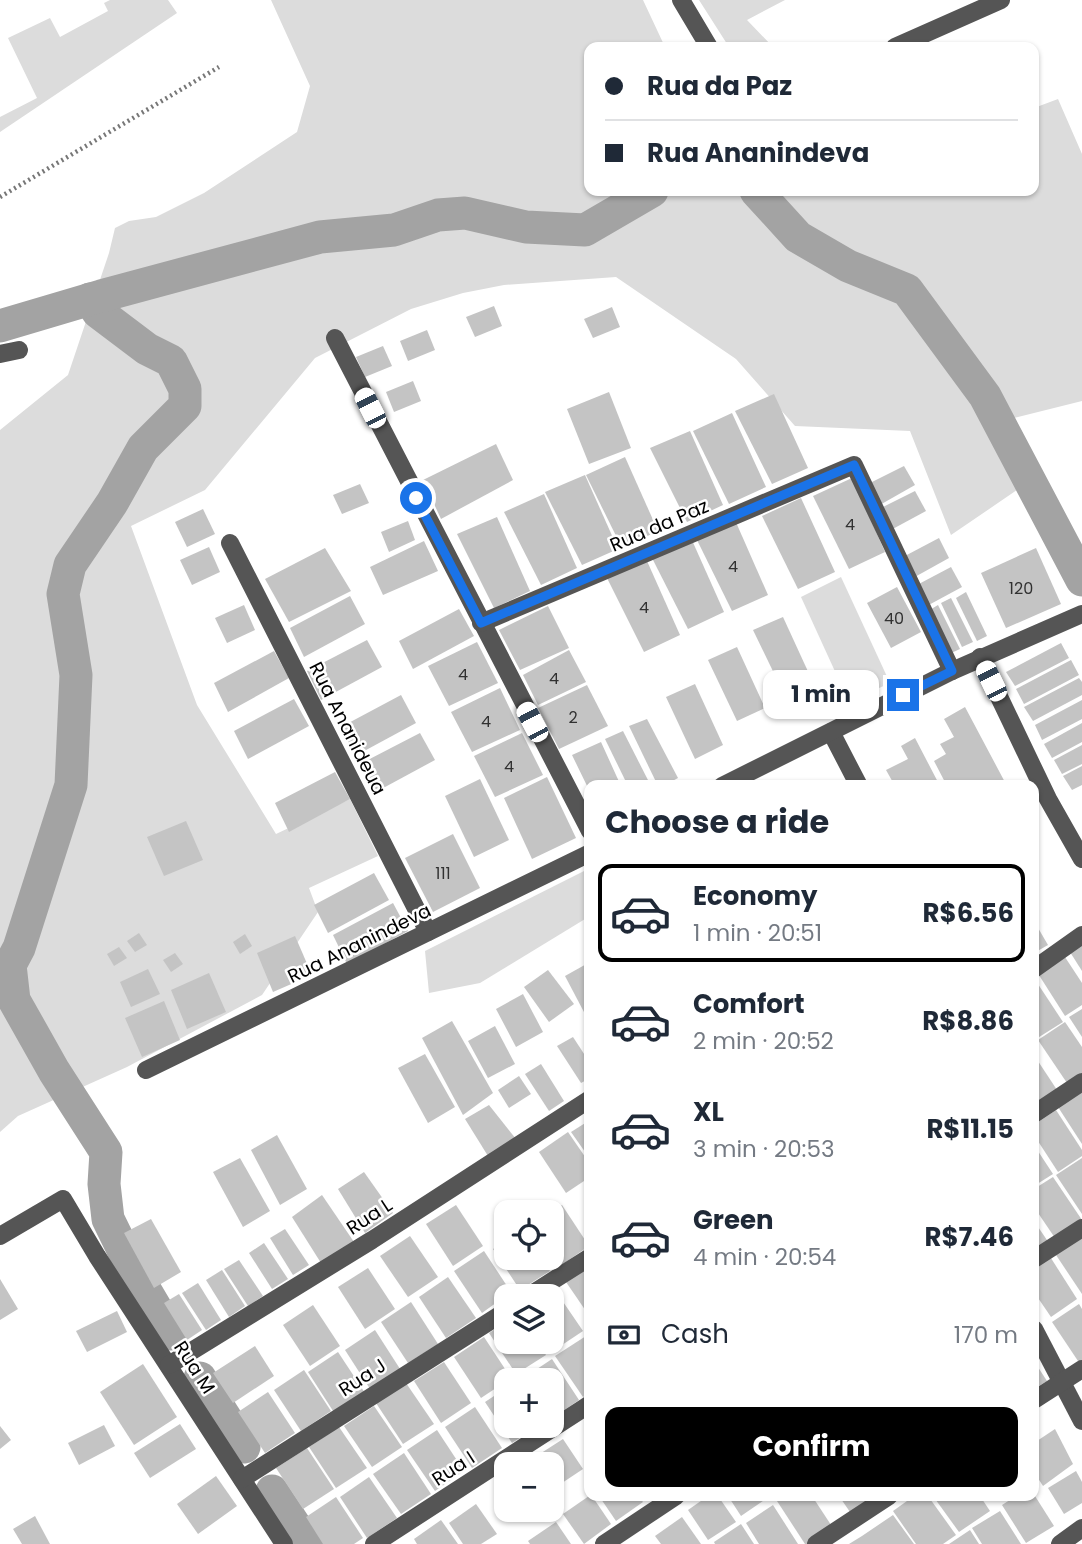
<!DOCTYPE html>
<meta charset="utf-8">
<style>
:root{--surface:#fff;--page:#f6f6f7;--text:#1f2937;--muted:#747a83;--line:#e0e1e3;--accent:#000}
body{margin:0;font-family:Poppins,sans-serif;background:var(--page);color:var(--text);height:100vh;display:flex;flex-direction:column;font-size:26px;white-space:nowrap}
*{box-sizing:border-box;margin:0}
p{font-size:23px;color:var(--muted)}
.icon{flex:none;width:38px;height:38px;fill:none;stroke:currentColor;stroke-width:2;stroke-linecap:round;stroke-linejoin:round}
.map{position:relative;flex:1;overflow:hidden}
.details{position:absolute;left:584px;top:780px;width:455px;height:721px;display:flex;flex-direction:column;background:var(--surface);border-radius:14px;box-shadow:0 2px 5px #0004}
.details>*{flex:none}
.banner{position:absolute;left:584px;top:42px;width:455px;height:154px;border-radius:14px;box-shadow:0 2px 5px #0004;display:grid;align-content:center;height:154px;padding:0 21px;background:var(--surface)}
.tools{position:absolute;left:494px;top:1200px;display:grid;gap:14px}
.tools a{display:grid;place-items:center;width:70px;height:70px;border-radius:14px;background:var(--surface);box-shadow:0 2px 5px #0004;font-size:35px}
.end{position:absolute;width:32px;height:32px;margin:-16px;border:9px solid #1a73e8;background:#fff;box-shadow:0 0 0 4px #fff}
.from{border-radius:50%}
.bubble{position:absolute;height:49px;border-radius:14px;background:var(--surface);box-shadow:0 2px 5px #0004;font-size:23px;font-weight:700;line-height:49px;text-align:center}
.car{position:absolute;width:21px;height:42px;margin:-21px -10px;border-radius:9px;box-shadow:0 0 5px 2px #0007;background:linear-gradient(#fff 24%,#345 0 40%,#fff 0 76%,#345 0 86%,#fff 0)}
.banner b{display:flex;align-items:center;gap:24px;height:66px;font-size:26px}
.banner b+b{border-top:2px solid var(--line)}
.banner i{width:18px;height:18px;background:var(--text)}
ul{padding:0;list-style:none}
li{display:flex;align-items:center;gap:21px;height:98px;margin:0 14px 10px;padding:0 7px;border:4px solid transparent;border-radius:14px}
li div{flex:1}
li b{display:block;font-size:26px}
li em{font-style:normal;font-weight:700}
li.selected{border-color:var(--accent)}
li>.icon{width:63px;height:63px;stroke-width:1.5}
h2{padding:0 21px;font-size:32px;line-height:84px}
.pay{display:flex;align-items:center;gap:18px;height:77px;padding:0 21px;font-size:26px}
.pay p{margin-inline-start:auto}
.primary-button{display:flex;gap:14px;margin-top:auto;padding:14px 21px}
.primary-button a{flex:1;height:80px;border-radius:14px;background:var(--accent);color:#fff;font-size:28px;font-weight:700;line-height:80px;text-align:center}
.map>svg:first-child{display:block}
</style>
<div class="map">
<svg width="1082" height="1544" viewBox="0 0 1082 1544">
<rect width="100%" height="100%" fill="#fff"/>
<!-- green -->
<g fill="#dcdcdc">
<path d="M110 0H168L177 13 0 132V117L37 98 8 38 50 18 60 37 108 11 104 3Z"/>
<path d="M271 0H643L665 47H590V191H1034V108L1058 99 1082 154V401L986 425 1020 488 951 535 910 431 795 426 736 359 616 277 504 285 463 293 411 309 315 358 205 490 131 526 197 705 276 834 350 799 378 856 309 888 318 912 262 995 127 1067 18 1116 0 1132V430L68 375 109 253 115 228 129 221 156 217 204 193 297 132 310 86Z"/>
<path d="M699 0H785L747 20 773 47H729Z"/>
<path d="M841 577 890 683 849 702 801 597Z"/>
<path d="M590 868V916L480 983 429 993 425 951Z"/>
</g>
<g fill="none" stroke-linecap="round" stroke-linejoin="round">
<!-- canal -->
<g stroke="#a3a3a3" stroke-width="33">
<path d="M756 191 798 237 848 266 907 290 985 396 1082 580"/>
<path d="M90 299 98 312 147 349 171 361 185 389V406L143 448 112 503 70 565 63 594 76 675 71 785 19 948 10 965 14 1000 54 1071 106 1152 104 1184 108 1219 132 1268 171 1334"/>
<path d="M0 326 101 296 320 237 394 230 438 215 465 213 526 227 585 230 652 191"/>
<path d="M200 1378 244 1447"/>
<path d="M272 1491 307 1544"/>
</g>
</g>
<!-- building -->
<g fill="#c4c4c4">
<path d="M494 306 502 326 475 337 466 317Z"/>
<path d="M612 307 620 327 593 338 584 319Z"/>
<path d="M427 330 435 350 408 361 400 341Z"/>
<path d="M383 346 392 366 365 377 356 357Z"/>
<path d="M413 381 421 401 394 412 386 392Z"/>
<path d="M609 392 631 448 589 464 567 409Z"/>
<path d="M774 394 808 468 772 484 735 411Z"/>
<path d="M732 413 766 487 729 504 693 431Z"/>
<path d="M690 431 723 505 687 522 650 448Z"/>
<path d="M496 444 513 480 441 519 423 480Z"/>
<path d="M625 457 658 531 622 548 586 475Z"/>
<path d="M904 466 915 485 878 506 868 484Z"/>
<path d="M585 475 618 549 582 565 545 492Z"/>
<path d="M852 478 885 552 849 569 813 496Z"/>
<path d="M360 484 369 503 342 514 333 495Z"/>
<path d="M915 491 926 511 889 531 879 509Z"/>
<path d="M544 494 577 568 541 585 504 512Z"/>
<path d="M801 498 835 572 798 589 762 516Z"/>
<path d="M203 509 215 534 187 547 175 522Z"/>
<path d="M497 517 530 591 494 608 457 534Z"/>
<path d="M735 520 768 595 732 611 696 538Z"/>
<path d="M408 521 415 540 389 552 381 532Z"/>
<path d="M691 538 724 612 688 629 651 556Z"/>
<path d="M939 538 949 558 913 578 903 557Z"/>
<path d="M424 541 438 571 383 595 370 567Z"/>
<path d="M209 547 220 572 192 585 180 560Z"/>
<path d="M325 548 351 591 289 622 265 579Z"/>
<path d="M1036 548 1061 604 1006 628 981 573Z"/>
<path d="M647 561 680 635 644 652 607 578Z"/>
<path d="M951 567 962 587 925 607 915 586Z"/>
<path d="M897 587 921 632 891 648 867 603Z"/>
<path d="M966 592 987 636 977 641 956 598Z"/>
<path d="M350 596 365 624 304 657 290 628Z"/>
<path d="M951 598 973 642 962 647 941 603Z"/>
<path d="M244 605 255 630 227 643 215 618Z"/>
<path d="M938 605 960 649 949 654 928 611Z"/>
<path d="M548 606 569 648 520 670 499 630Z"/>
<path d="M459 609 474 636 413 669 399 641Z"/>
<path d="M783 617 811 678 783 692 753 630Z"/>
<path d="M367 640 382 667 321 700 307 671Z"/>
<path d="M477 642 498 683 449 706 428 666Z"/>
<path d="M1061 643 1069 658 1015 686 1006 672Z"/>
<path d="M737 647 765 708 737 721 708 660Z"/>
<path d="M569 650 586 682 538 705 523 675Z"/>
<path d="M274 651 289 678 228 712 214 683Z"/>
<path d="M1071 660 1079 675 1024 704 1016 689Z"/>
<path d="M1079 678 1082 682V695L1033 721 1024 707Z"/>
<path d="M695 684 723 745 695 759 666 697Z"/>
<path d="M587 685 608 726 559 749 538 708Z"/>
<path d="M500 688 520 730 472 752 451 712Z"/>
<path d="M401 695 416 723 355 756 341 727Z"/>
<path d="M294 699 309 726 248 759 234 731Z"/>
<path d="M1082 700V719L1042 740 1035 725Z"/>
<path d="M965 707 1007 786H947L934 761 946 754 940 744 954 737 944 719Z"/>
<path d="M647 719 678 778 663 786H658L629 726Z"/>
<path d="M1082 723V742L1052 758 1044 744Z"/>
<path d="M623 731 651 786H628L605 739Z"/>
<path d="M420 733 435 760 374 793 360 764Z"/>
<path d="M522 733 543 775 495 797 474 756Z"/>
<path d="M915 738 940 786H895L886 770 908 759 901 746Z"/>
<path d="M601 742 621 786H590V792L572 755Z"/>
<path d="M1082 745V764L1062 774 1054 760Z"/>
<path d="M1082 766V785L1072 790 1063 776Z"/>
<path d="M335 772 350 799 289 832 275 803Z"/>
<path d="M547 777 576 838 532 859 504 798Z"/>
<path d="M480 779 509 840 474 857 445 796Z"/>
<path d="M186 821 203 860 164 876 147 837Z"/>
<path d="M453 834 480 888 433 912 405 858Z"/>
<path d="M374 873 389 900 328 933 314 905Z"/>
<path d="M393 903 408 931 347 964 333 935Z"/>
<path d="M1034 921 1048 945 1034 953Z"/>
<path d="M139 933 147 945 135 952 127 941Z"/>
<path d="M245 934 252 946 240 954 233 942Z"/>
<path d="M295 936 312 975 273 992 257 953Z"/>
<path d="M1082 944V971L1070 952Z"/>
<path d="M119 947 127 958 114 966 107 954Z"/>
<path d="M175 953 183 964 171 972 163 960Z"/>
<path d="M1063 954 1082 983V1005L1065 1016 1037 972Z"/>
<path d="M590 962V1011L585 1014 565 976Z"/>
<path d="M148 969 160 994 131 1007 120 982Z"/>
<path d="M548 970 574 1004 549 1022 524 987Z"/>
<path d="M209 973 226 1012 187 1029 171 990Z"/>
<path d="M1034 978 1063 1022 1036 1039 1034 1037Z"/>
<path d="M523 994 543 1032 516 1047 496 1009Z"/>
<path d="M164 1001 180 1040 142 1057 125 1018Z"/>
<path d="M1082 1009V1037L1069 1017Z"/>
<path d="M452 1021 493 1093 463 1115 422 1038Z"/>
<path d="M1065 1022 1082 1047V1073L1067 1083 1038 1040Z"/>
<path d="M495 1026 515 1064 488 1078 468 1041Z"/>
<path d="M573 1037 590 1063V1078L581 1083 557 1046Z"/>
<path d="M425 1054 455 1107 428 1123 398 1068Z"/>
<path d="M1034 1055 1059 1093 1034 1109Z"/>
<path d="M541 1064 564 1101 549 1111 525 1074Z"/>
<path d="M519 1076 531 1094 509 1108 498 1090Z"/>
<path d="M1082 1091V1144L1058 1107Z"/>
<path d="M489 1105 516 1139 488 1156 465 1119Z"/>
<path d="M1056 1110 1082 1150V1156L1058 1172 1034 1135V1125Z"/>
<path d="M590 1120V1159L571 1132Z"/>
<path d="M568 1132 590 1164V1177L566 1193 539 1152Z"/>
<path d="M277 1135 307 1189 280 1205 251 1150Z"/>
<path d="M1034 1145 1053 1174 1034 1186Z"/>
<path d="M240 1158 270 1211 243 1227 213 1172Z"/>
<path d="M1082 1158V1214L1056 1175Z"/>
<path d="M364 1172 393 1213 365 1233 338 1189Z"/>
<path d="M1053 1177 1082 1220 1055 1238 1034 1207V1189Z"/>
<path d="M322 1195 354 1242 321 1263 292 1217Z"/>
<path d="M456 1205 483 1246 453 1266 426 1224Z"/>
<path d="M562 1205 589 1246 560 1266 551 1253V1212Z"/>
<path d="M151 1219 181 1272 154 1288 124 1233Z"/>
<path d="M1034 1221 1049 1243 1034 1252Z"/>
<path d="M285 1229 309 1265 293 1275 270 1238Z"/>
<path d="M1082 1234V1294L1054 1252Z"/>
<path d="M410 1236 438 1277 408 1297 380 1256Z"/>
<path d="M506 1241V1258H542L550 1271 520 1290 493 1249Z"/>
<path d="M264 1243 288 1279 272 1289 249 1253Z"/>
<path d="M484 1251 511 1292 482 1313 454 1271Z"/>
<path d="M1049 1255 1077 1299 1051 1317 1034 1292V1265Z"/>
<path d="M239 1260 263 1296 248 1306 224 1269Z"/>
<path d="M590 1266V1317L566 1282Z"/>
<path d="M368 1268 395 1309 365 1329 338 1287Z"/>
<path d="M222 1270 245 1306 229 1317 206 1280Z"/>
<path d="M448 1277 476 1318 446 1338 419 1297Z"/>
<path d="M0 1279 18 1309 0 1320Z"/>
<path d="M198 1283 221 1320 206 1330 182 1293Z"/>
<path d="M555 1290 583 1331 553 1351 547 1342H551V1297H545Z"/>
<path d="M179 1294 202 1330 187 1340 164 1303Z"/>
<path d="M411 1302 438 1344 408 1363 381 1322Z"/>
<path d="M1079 1304 1082 1309V1367L1052 1322Z"/>
<path d="M313 1305 340 1346 310 1366 283 1325Z"/>
<path d="M117 1311 127 1332 87 1352 76 1331Z"/>
<path d="M506 1322V1342H538L546 1355 516 1374 489 1333Z"/>
<path d="M375 1330 402 1372 372 1392 345 1350Z"/>
<path d="M586 1336 590 1343V1392L583 1397 555 1356Z"/>
<path d="M484 1337 511 1378 481 1398 454 1357Z"/>
<path d="M255 1346 274 1376 233 1403 213 1373Z"/>
<path d="M338 1352 365 1393 335 1414 308 1372Z"/>
<path d="M552 1359 579 1400 551 1419V1381L522 1379Z"/>
<path d="M1034 1361 1047 1381 1034 1389Z"/>
<path d="M444 1362 471 1403 441 1423 414 1381Z"/>
<path d="M143 1364 177 1417 134 1445 100 1392Z"/>
<path d="M304 1370 331 1411 301 1431 274 1390Z"/>
<path d="M406 1383 434 1424 403 1444 376 1403Z"/>
<path d="M506 1388V1426H538L512 1443 485 1402Z"/>
<path d="M268 1392 295 1433 265 1453 238 1412Z"/>
<path d="M374 1406 402 1447 372 1467 344 1426Z"/>
<path d="M475 1407 502 1448 472 1468 445 1427Z"/>
<path d="M180 1424 196 1449 150 1478 134 1453Z"/>
<path d="M104 1425 115 1446 79 1465 68 1443Z"/>
<path d="M0 1426 11 1440 0 1449Z"/>
<path d="M339 1427 367 1468 336 1488 309 1447Z"/>
<path d="M1055 1429 1073 1464 1043 1486 1034 1472V1443Z"/>
<path d="M437 1430 464 1471 435 1491 407 1450Z"/>
<path d="M563 1439 583 1469 556 1487 551 1480V1465H540L535 1457Z"/>
<path d="M307 1448 334 1489 303 1509 276 1468Z"/>
<path d="M404 1453 431 1494 401 1514 373 1474Z"/>
<path d="M1076 1471 1082 1482V1503L1064 1514 1048 1488Z"/>
<path d="M216 1476 237 1506 198 1534 177 1504Z"/>
<path d="M369 1477 397 1518 367 1538 340 1497Z"/>
<path d="M589 1496H592L611 1524 584 1544 563 1514Z"/>
<path d="M599 1496H638L643 1502 616 1521Z"/>
<path d="M708 1496H718L736 1522 708 1540 688 1510Z"/>
<path d="M728 1496H770L741 1516Z"/>
<path d="M786 1496H812L833 1528 808 1544H805L777 1501Z"/>
<path d="M839 1496H874L850 1512Z"/>
<path d="M914 1496H928L956 1535 943 1544H916L893 1511Z"/>
<path d="M933 1496H980L990 1511 959 1532Z"/>
<path d="M1016 1496H1035L1054 1526 1026 1543 1002 1505Z"/>
<path d="M336 1497 363 1538 354 1544H323L306 1517Z"/>
<path d="M476 1504 497 1534 481 1544H463L449 1523Z"/>
<path d="M773 1505 798 1544H759L746 1523Z"/>
<path d="M1000 1511 1021 1544H982L972 1528Z"/>
<path d="M893 1515 914 1544H849L862 1536Z"/>
<path d="M35 1516 50 1544H22L13 1529Z"/>
<path d="M682 1517 701 1544H661L655 1536Z"/>
<path d="M441 1520 458 1544H417L414 1539Z"/>
<path d="M556 1522 571 1544H530L528 1541Z"/>
<path d="M741 1524 754 1544H715L714 1542Z"/>
<path d="M970 1530 979 1544H949Z"/>
</g>
<g fill="none" stroke-linecap="round" stroke-linejoin="round">
<!-- path -->
<path stroke="#777" stroke-width="4.5" stroke-dasharray="2 3.5" stroke-linecap="butt" d="M0 197 219 67"/>
<!-- minor -->
<g stroke="#555" stroke-width="18">
<path d="M681 0 709 47"/>
<path d="M895 47 1001 0"/>
<path d="M335 338 590 831"/>
<path d="M0 354 19 350"/>
<path d="M230 543 428 932"/>
<path d="M481 623 854 465 952 671"/>
<path d="M980 657 1048 799 1082 859"/>
<path d="M831 732 859 786"/>
<path d="M722 786 952 671 1082 614"/>
<path d="M1034 969 1082 935"/>
<path d="M146 1070 590 853"/>
<path d="M1034 1114 1082 1082"/>
<path d="M0 1236 63 1199 97 1256 284 1544"/>
<path d="M1034 1259 1082 1228"/>
<path d="M527 1297 590 1257"/>
<path d="M1034 1329 1082 1421"/>
<path d="M169 1365 372 1240 590 1099"/>
<path d="M1034 1400 1082 1369"/>
<path d="M242 1479 506 1311"/>
<path d="M374 1544 590 1404"/>
<path d="M604 1544 676 1496"/>
<path d="M816 1544 889 1496"/>
<path d="M1060 1544 1082 1528"/>
</g>
</g>
<g fill="none" stroke-linecap="round" stroke-linejoin="round">
<!-- route -->
<path stroke="#1a73e8" stroke-width="9" d="M416 498 481 623 854 465 952 671 903 695"/>
</g>
<g text-anchor="middle" stroke-width="5" stroke-linejoin="round" paint-order="stroke">
<!-- number labels -->
<g font-size="16" fill="#313131">
<text x="850" y="530">4</text>
<text x="733" y="572">4</text>
<text x="1021" y="594">120</text>
<text x="644" y="613">4</text>
<text x="894" y="624">40</text>
<text x="463" y="680">4</text>
<text x="554" y="684">4</text>
<text x="573" y="723">2</text>
<text x="486" y="727">4</text>
<text x="509" y="772">4</text>
<text x="443" y="879">111</text>
</g>
<!-- street labels -->
<g font-size="19" fill="#000" stroke="#fff">
<text transform="translate(659 525) rotate(-23)" y="7">Rua da Paz</text>
<text transform="translate(348 728) rotate(63)" y="7">Rua Ananideua</text>
<text transform="translate(359 943) rotate(-26)" y="7">Rua Ananindeva</text>
<text transform="translate(369 1216) rotate(-33)" y="7">Rua L</text>
<text transform="translate(195 1367) rotate(57)" y="7">Rua M</text>
<text transform="translate(362 1377) rotate(-33)" y="7">Rua J</text>
<text transform="translate(453 1468) rotate(-33)" y="7">Rua I</text>
</g>
</g>
</svg>
<div class="tools">
<a><svg class="icon" aria-label="locate" viewBox="0 0 24 24"><circle cx="12" cy="12" r="6"/><path d="M12 2v4M12 18v4M2 12h4M18 12h4"/></svg></a>
<a><svg class="icon" aria-label="layers" viewBox="0 0 24 24"><path d="M12 4l9 5-9 5-9-5zM3 14l9 5 9-5"/></svg></a>
<a>+</a>
<a>−</a>
</div>
<i class="end from" style="left:416px;top:498px"></i>
<i class="end" style="left:903px;top:695px"></i>
<div class="bubble" style="left:763px;top:670px;width:116px">1 min</div>
<i class="car" style="left:370px;top:408px;rotate:333deg"></i>
<i class="car" style="left:991px;top:681px;rotate:334deg"></i>
<i class="car" style="left:532px;top:722px;rotate:332deg"></i>
<div class="banner">
<b><i class="from"></i>Rua da Paz</b>
<b><i></i>Rua Ananindeva</b>
</div>
<section class="details">
<h2>Choose a ride</h2>
<ul>
<li class="selected"><svg class="icon" aria-label="car" viewBox="0 0 24 24"><path d="M5 17H2v-5l4-1 3-4h7l3 4 3 1v5h-3M9 17h6M6 11h13"/><circle cx="7" cy="17" r="2"/><circle cx="17" cy="17" r="2"/></svg><div><b>Economy</b><p>1 min · 20:51</p></div><em>R$6.56</em></li>
<li><svg class="icon" aria-label="car" viewBox="0 0 24 24"><path d="M5 17H2v-5l4-1 3-4h7l3 4 3 1v5h-3M9 17h6M6 11h13"/><circle cx="7" cy="17" r="2"/><circle cx="17" cy="17" r="2"/></svg><div><b>Comfort</b><p>2 min · 20:52</p></div><em>R$8.86</em></li>
<li><svg class="icon" aria-label="car" viewBox="0 0 24 24"><path d="M5 17H2v-5l4-1 3-4h7l3 4 3 1v5h-3M9 17h6M6 11h13"/><circle cx="7" cy="17" r="2"/><circle cx="17" cy="17" r="2"/></svg><div><b>XL</b><p>3 min · 20:53</p></div><em>R$11.15</em></li>
<li><svg class="icon" aria-label="car" viewBox="0 0 24 24"><path d="M5 17H2v-5l4-1 3-4h7l3 4 3 1v5h-3M9 17h6M6 11h13"/><circle cx="7" cy="17" r="2"/><circle cx="17" cy="17" r="2"/></svg><div><b>Green</b><p>4 min · 20:54</p></div><em>R$7.46</em></li>
</ul>
<div class="pay"><svg class="icon" aria-label="cash" viewBox="0 0 24 24"><path d="M3 7h18v10H3z"/><circle cx="12" cy="12" r="2"/></svg>Cash<p>170 m</p></div>
<div class="primary-button"><a>Confirm</a></div>
</section>
</div>
